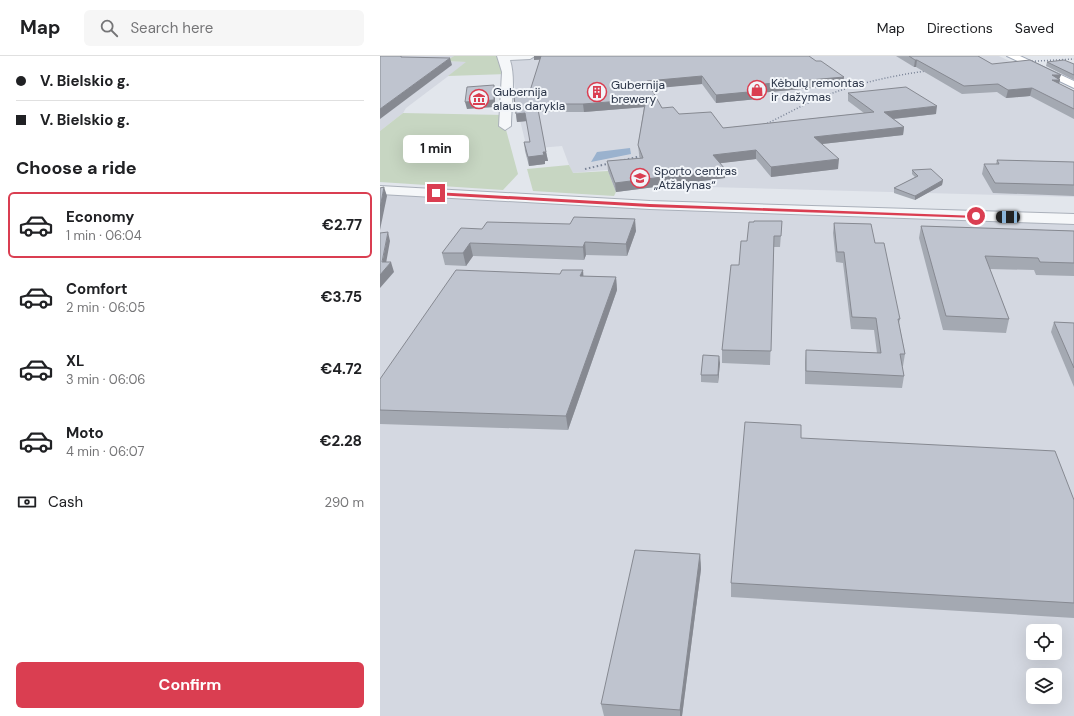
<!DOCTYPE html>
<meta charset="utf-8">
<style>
:root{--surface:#fff;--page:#f6f6f6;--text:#202124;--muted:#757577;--line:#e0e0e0;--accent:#da3e51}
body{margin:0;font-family:"DM Sans",sans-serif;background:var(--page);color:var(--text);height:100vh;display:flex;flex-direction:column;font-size:15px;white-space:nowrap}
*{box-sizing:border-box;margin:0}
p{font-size:13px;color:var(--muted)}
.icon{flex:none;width:22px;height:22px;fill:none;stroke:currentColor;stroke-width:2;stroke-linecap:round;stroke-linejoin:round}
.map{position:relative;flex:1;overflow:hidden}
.drawer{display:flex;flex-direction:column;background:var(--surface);width:380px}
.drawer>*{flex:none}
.hud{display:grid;align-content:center;height:88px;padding:0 16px;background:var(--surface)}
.tools{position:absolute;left:646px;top:568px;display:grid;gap:8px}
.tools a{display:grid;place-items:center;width:36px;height:36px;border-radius:6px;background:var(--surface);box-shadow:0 4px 16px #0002;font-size:20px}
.end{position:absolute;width:18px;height:18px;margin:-9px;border:5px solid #da3e51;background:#fff;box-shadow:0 0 0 2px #fff}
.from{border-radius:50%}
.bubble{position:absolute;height:28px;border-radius:6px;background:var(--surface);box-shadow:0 4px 16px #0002;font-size:13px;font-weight:700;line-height:28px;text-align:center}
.car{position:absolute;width:12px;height:24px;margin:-12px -6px;border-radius:5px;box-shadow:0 0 3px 1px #0007;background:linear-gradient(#222 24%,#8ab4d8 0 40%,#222 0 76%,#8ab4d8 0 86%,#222 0)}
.hud b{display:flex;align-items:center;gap:14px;height:38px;font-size:15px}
.hud b+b{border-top:1px solid var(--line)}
.hud i{width:10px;height:10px;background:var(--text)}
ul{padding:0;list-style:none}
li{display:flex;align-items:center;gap:12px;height:66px;margin:0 8px 6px;padding:0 8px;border:2px solid transparent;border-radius:6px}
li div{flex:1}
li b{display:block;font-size:15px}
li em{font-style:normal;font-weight:700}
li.selected{border-color:var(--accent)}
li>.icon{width:36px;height:36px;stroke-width:1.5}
h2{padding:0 16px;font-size:18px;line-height:48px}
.pay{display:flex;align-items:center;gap:10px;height:44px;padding:0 16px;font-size:15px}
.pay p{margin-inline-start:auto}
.button{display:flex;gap:8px;margin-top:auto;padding:8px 16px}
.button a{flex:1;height:46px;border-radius:6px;background:var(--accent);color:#fff;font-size:16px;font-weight:700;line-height:46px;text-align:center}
header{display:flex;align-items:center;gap:24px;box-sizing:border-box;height:56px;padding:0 20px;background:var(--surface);border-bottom:1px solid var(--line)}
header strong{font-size:19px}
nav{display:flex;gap:22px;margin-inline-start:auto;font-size:14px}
.search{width:280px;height:36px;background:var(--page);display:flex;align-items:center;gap:10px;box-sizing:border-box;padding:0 14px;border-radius:6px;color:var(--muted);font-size:15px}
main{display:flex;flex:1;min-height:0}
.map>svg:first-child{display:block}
</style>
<header>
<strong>Map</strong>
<div class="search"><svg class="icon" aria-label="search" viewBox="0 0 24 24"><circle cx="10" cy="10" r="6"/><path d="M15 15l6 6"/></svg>Search here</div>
<nav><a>Map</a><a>Directions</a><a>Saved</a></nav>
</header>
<main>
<section class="drawer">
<div class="hud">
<b><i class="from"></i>V. Bielskio g.</b>
<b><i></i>V. Bielskio g.</b>
</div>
<h2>Choose a ride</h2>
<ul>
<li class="selected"><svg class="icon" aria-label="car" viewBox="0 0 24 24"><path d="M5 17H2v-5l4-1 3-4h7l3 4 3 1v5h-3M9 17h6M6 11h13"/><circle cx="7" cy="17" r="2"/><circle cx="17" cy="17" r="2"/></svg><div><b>Economy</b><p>1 min · 06:04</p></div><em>€2.77</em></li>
<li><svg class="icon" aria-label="car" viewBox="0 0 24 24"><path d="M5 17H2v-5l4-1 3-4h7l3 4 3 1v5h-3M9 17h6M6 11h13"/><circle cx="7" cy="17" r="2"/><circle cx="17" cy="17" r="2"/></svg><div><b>Comfort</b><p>2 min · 06:05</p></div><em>€3.75</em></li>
<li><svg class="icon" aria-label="car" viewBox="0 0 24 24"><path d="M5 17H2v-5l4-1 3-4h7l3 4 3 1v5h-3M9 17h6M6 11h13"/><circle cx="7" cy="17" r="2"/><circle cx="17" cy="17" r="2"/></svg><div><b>XL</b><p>3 min · 06:06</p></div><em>€4.72</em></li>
<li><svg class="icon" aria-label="car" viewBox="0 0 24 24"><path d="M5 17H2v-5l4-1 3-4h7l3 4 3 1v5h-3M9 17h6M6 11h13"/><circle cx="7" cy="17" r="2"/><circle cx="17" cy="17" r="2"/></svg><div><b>Moto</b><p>4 min · 06:07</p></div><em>€2.28</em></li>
</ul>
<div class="pay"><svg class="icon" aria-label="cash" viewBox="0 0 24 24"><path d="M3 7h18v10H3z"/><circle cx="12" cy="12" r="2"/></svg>Cash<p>290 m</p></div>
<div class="button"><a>Confirm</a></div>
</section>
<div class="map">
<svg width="694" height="660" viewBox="0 0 694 660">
<rect width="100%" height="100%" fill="#e2e6ec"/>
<!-- built -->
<g fill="#d4d8e1" fill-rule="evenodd">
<path d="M0 0H74L67 5 87 6 26 52 23 57 0 75Z"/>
<path d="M156 0H619L694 36V141L292 130 281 109 192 117 182 90 147 93 139 60 131 3Z"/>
<path d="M0 134 694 163V660H0ZM653 575H675V597H653ZM653 619H675V641H653Z"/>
</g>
<!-- green -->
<g fill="#c7d6c2">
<path d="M74 0H122L127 18 68 20 86 6 66 5Z"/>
<path d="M23 57 124 59 125 70 138 118 123 134 0 126V75Z"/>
<path d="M189 109 193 117 228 115 236 136 234 140 153 135 147 113Z"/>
</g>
<!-- water -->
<path fill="#9ab2ce" d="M250 92 251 98 211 106 217 96Z"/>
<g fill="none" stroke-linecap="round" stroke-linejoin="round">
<defs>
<g id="minor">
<path d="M117 0H155L150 3 130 4C136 23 131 50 131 70L125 74 119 70 122 16Z"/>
<path d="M0 130 270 145 694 158V168L270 153 0 138Z"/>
</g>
<path id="major" d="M627 0H640L694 25V32Z"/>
</defs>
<!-- minor casing -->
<use href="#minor" stroke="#aab0ba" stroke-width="2"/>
<!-- major casing -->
<use href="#major" stroke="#a0a9b8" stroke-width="2"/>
<!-- minor -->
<use href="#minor" fill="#f5f7f9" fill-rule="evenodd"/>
<!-- major -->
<use href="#major" fill="#fff" fill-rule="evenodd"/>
<!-- rail-far1 -->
<g stroke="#7a8497" stroke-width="1.5" stroke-dasharray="1 2" stroke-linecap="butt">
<path d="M640 6 694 3"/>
<path d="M379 71C398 63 416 52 435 44 473 28 513 19 554 14"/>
</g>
<!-- rail -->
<path stroke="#7a8497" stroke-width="2" stroke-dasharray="1.5 2.5" stroke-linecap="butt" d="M205 113 270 98"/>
</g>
<!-- wall -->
<g fill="#a4a9b2">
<path d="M154 0H429L463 29 379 37 378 43 336 47 322 28 271 32 282 52 299 58 343 72 484 57 468 45V37L556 58 514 63 524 71 523 79 442 88 458 113 391 121 376 103 340 107 345 122 236 136 228 115 227 105 260 102 259 98 258 89 264 51 204 56H158L168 105H165V108L149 110 145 95 144 86H150L147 65 137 66 136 58 149 38 160 4H154Z"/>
<path d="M516 0H598L612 8 679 23 680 24 679 28 694 35V63L650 40 626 42 617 36 582 38 536 11H534Z"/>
<path d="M667 6 694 8V24L666 10Z"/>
<path d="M617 104 694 106V140L613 137 602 118 604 108H616Z"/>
<path d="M532 114 563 124 562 129 535 144 514 137V132L535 121 532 118Z"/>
<path d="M402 165 400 191H394L390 309 342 307V294L359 209 367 185Z"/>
<path d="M454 167 495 187 520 263 519 267 525 298 523 310H522L524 320 522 332 425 328V306L426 294 497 297 494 274 471 273 463 207 456 206 453 177Z"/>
<path d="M541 170 694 175V220L656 219 654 214 610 213 629 263 626 277 563 274 539 182Z"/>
<path d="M102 173 256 175 247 200 206 199 204 204 93 200 86 210 65 209 62 197Z"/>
<path d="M203 220 236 221 237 234 188 374 0 368V323Z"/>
<path d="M674 266 694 267V331L671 276Z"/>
<path d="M340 307 338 327 321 326V319Z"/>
<path d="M421 382 694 444V562L351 541V527Z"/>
<path d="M320 498 321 513 302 660H224L221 648Z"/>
</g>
<!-- shaded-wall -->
<g fill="#868991">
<path d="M154 0H162L163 3 154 4Z"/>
<path d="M70 2 72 9 0 63V53Z"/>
<path d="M535 4H537L536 11H534Z"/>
<path d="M672 19H681L679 24H680L678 31 670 27Z"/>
<path d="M322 20V28L268 33 267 25Z"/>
<path d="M464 21 463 29 379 37 378 43 336 47V39L372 29Z"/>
<path d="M114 29 115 35V51L87 53 85 46Z"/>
<path d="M652 32 650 40 626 42 628 34Z"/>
<path d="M266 43V51L204 56 203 48Z"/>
<path d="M557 50 556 58 503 64 504 56Z"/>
<path d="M145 57 147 65 137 66 136 58Z"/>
<path d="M524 71 523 79 433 89 434 81Z"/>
<path d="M376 94V103L334 108 333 99Z"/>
<path d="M163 96H166L168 105H165V108L149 110 148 101Z"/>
<path d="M459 103 458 113 391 121V111Z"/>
<path d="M345 113V122L236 136 235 127Z"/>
<path d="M563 124 562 129 535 144V140Z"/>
<path d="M4 131 7 140 0 174V152Z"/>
<path d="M255 163 256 175 247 200 246 188Z"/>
<path d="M8 176 10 185 5 213 11 206 14 216 0 232V219Z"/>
<path d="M205 186 206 199 204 204 203 191Z"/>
<path d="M90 187 93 200 86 210 83 197Z"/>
<path d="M203 214 204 227 200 220Z"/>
<path d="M236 221 237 234 188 374 186 360Z"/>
<path d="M339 300 340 307 338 327V319Z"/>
<path d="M320 498 321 513 302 660H300V654Z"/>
</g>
<!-- building -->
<g fill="#bfc4cf" stroke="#868991">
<path d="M0 0H21V1L70 2 0 53Z"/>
<path d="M161 0H429L436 5H441L464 21 372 29 379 35 336 39 322 20 267 25 282 52 293 51 299 58 331 56 343 72 494 56 468 37 526 31 557 50 504 56 524 71 434 81 459 103 391 111 376 94 333 99 345 113 235 127 227 105 263 102 258 89 266 43 203 48H157L166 96H163L164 99 148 101 144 86H150L145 57 136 58 134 40 149 38Z"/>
<path d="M529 0H598L612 8 650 4 681 19H672L680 24H672L694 35V53L652 32 628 34 618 28 584 30 537 4H535Z"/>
<path d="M684 4 694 8V19L667 6Z"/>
<path d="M114 29V44L85 46 87 31Z"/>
<path d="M617 104 694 106V129L615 127 604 108H619Z"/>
<path d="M551 113 563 124 535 140 514 132 538 120 532 114Z"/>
<path d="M4 131 0 152V132Z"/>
<path d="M194 161 255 163 246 188 205 186 203 191 90 187 83 197H62L81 172 102 173 107 166 190 168Z"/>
<path d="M374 165H402L401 180H394L391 295 342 294 351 209H359L361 185H367L369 166H374Z"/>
<path d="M454 167 491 168 495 187H504L520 263H518L525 298H520L524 320 426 315V294L501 297 496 262 472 261 464 196H457Z"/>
<path d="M541 170 694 175V207L660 206 658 202 605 200 629 263 566 260Z"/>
<path d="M8 176 2 206H11L0 219V177Z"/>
<path d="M76 214 180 218 182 214H203L200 220 236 221 186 360 0 354V323Z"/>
<path d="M674 266 694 267V312Z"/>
<path d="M323 299 339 300 338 319H321Z"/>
<path d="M365 366 421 369V382L675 395 694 444V547L351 527Z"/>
<path d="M255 494 320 498 300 654 221 648Z"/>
</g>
<!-- route -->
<path fill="#da3e51" d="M54 136 270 148 599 160 596 162 270 151 56 139Z"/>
<!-- icons -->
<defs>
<symbol id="shop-ring" viewBox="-11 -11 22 22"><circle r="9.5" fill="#f2f5f9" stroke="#da3e51" stroke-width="1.5"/><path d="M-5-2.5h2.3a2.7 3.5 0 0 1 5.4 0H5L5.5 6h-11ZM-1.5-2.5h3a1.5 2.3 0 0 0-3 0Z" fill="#da3e51"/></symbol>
<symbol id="building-ring" viewBox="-11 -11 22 22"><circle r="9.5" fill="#f2f5f9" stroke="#da3e51" stroke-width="1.5"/><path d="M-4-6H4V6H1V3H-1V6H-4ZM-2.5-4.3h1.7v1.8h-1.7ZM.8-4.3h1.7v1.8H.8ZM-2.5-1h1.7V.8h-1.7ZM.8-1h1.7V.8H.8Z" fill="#da3e51"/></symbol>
<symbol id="museum-ring" viewBox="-11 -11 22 22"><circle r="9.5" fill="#f2f5f9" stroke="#da3e51" stroke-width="1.5"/><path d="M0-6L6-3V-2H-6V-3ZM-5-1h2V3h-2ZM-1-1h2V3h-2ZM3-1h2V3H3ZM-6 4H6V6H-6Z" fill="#da3e51"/></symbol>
<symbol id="school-ring" viewBox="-11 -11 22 22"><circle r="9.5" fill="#f2f5f9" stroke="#da3e51" stroke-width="1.5"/><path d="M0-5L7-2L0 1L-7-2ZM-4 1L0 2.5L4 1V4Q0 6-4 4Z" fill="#da3e51"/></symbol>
</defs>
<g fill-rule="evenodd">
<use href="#shop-ring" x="366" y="23" width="22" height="22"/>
<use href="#building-ring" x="206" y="25" width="22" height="22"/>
<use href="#museum-ring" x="88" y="32" width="22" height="22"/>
<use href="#school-ring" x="249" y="111" width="22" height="22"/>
</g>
<g text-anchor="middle" stroke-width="4" stroke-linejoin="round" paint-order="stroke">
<!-- far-poi labels -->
<g font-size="12" fill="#283245" stroke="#f2f5f9" text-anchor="start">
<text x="391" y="31">Kėbulų remontas<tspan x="391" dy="14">ir dažymas</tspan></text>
<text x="231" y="33">Gubernija<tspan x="231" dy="14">brewery</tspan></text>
<text x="113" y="40">Gubernija<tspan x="113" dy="14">alaus darykla</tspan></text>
<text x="274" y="119">Sporto centras<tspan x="274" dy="14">„Atžalynas“</tspan></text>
</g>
</g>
</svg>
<div class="tools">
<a><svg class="icon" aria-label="locate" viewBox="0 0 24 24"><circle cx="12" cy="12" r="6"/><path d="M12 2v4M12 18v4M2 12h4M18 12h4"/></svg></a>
<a><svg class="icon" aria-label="layers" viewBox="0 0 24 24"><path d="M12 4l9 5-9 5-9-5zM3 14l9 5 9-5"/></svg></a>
</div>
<i class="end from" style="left:596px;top:160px"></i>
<i class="end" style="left:56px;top:137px"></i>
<div class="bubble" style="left:23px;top:79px;width:66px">1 min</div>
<i class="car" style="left:628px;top:161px;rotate:271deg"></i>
</div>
</main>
